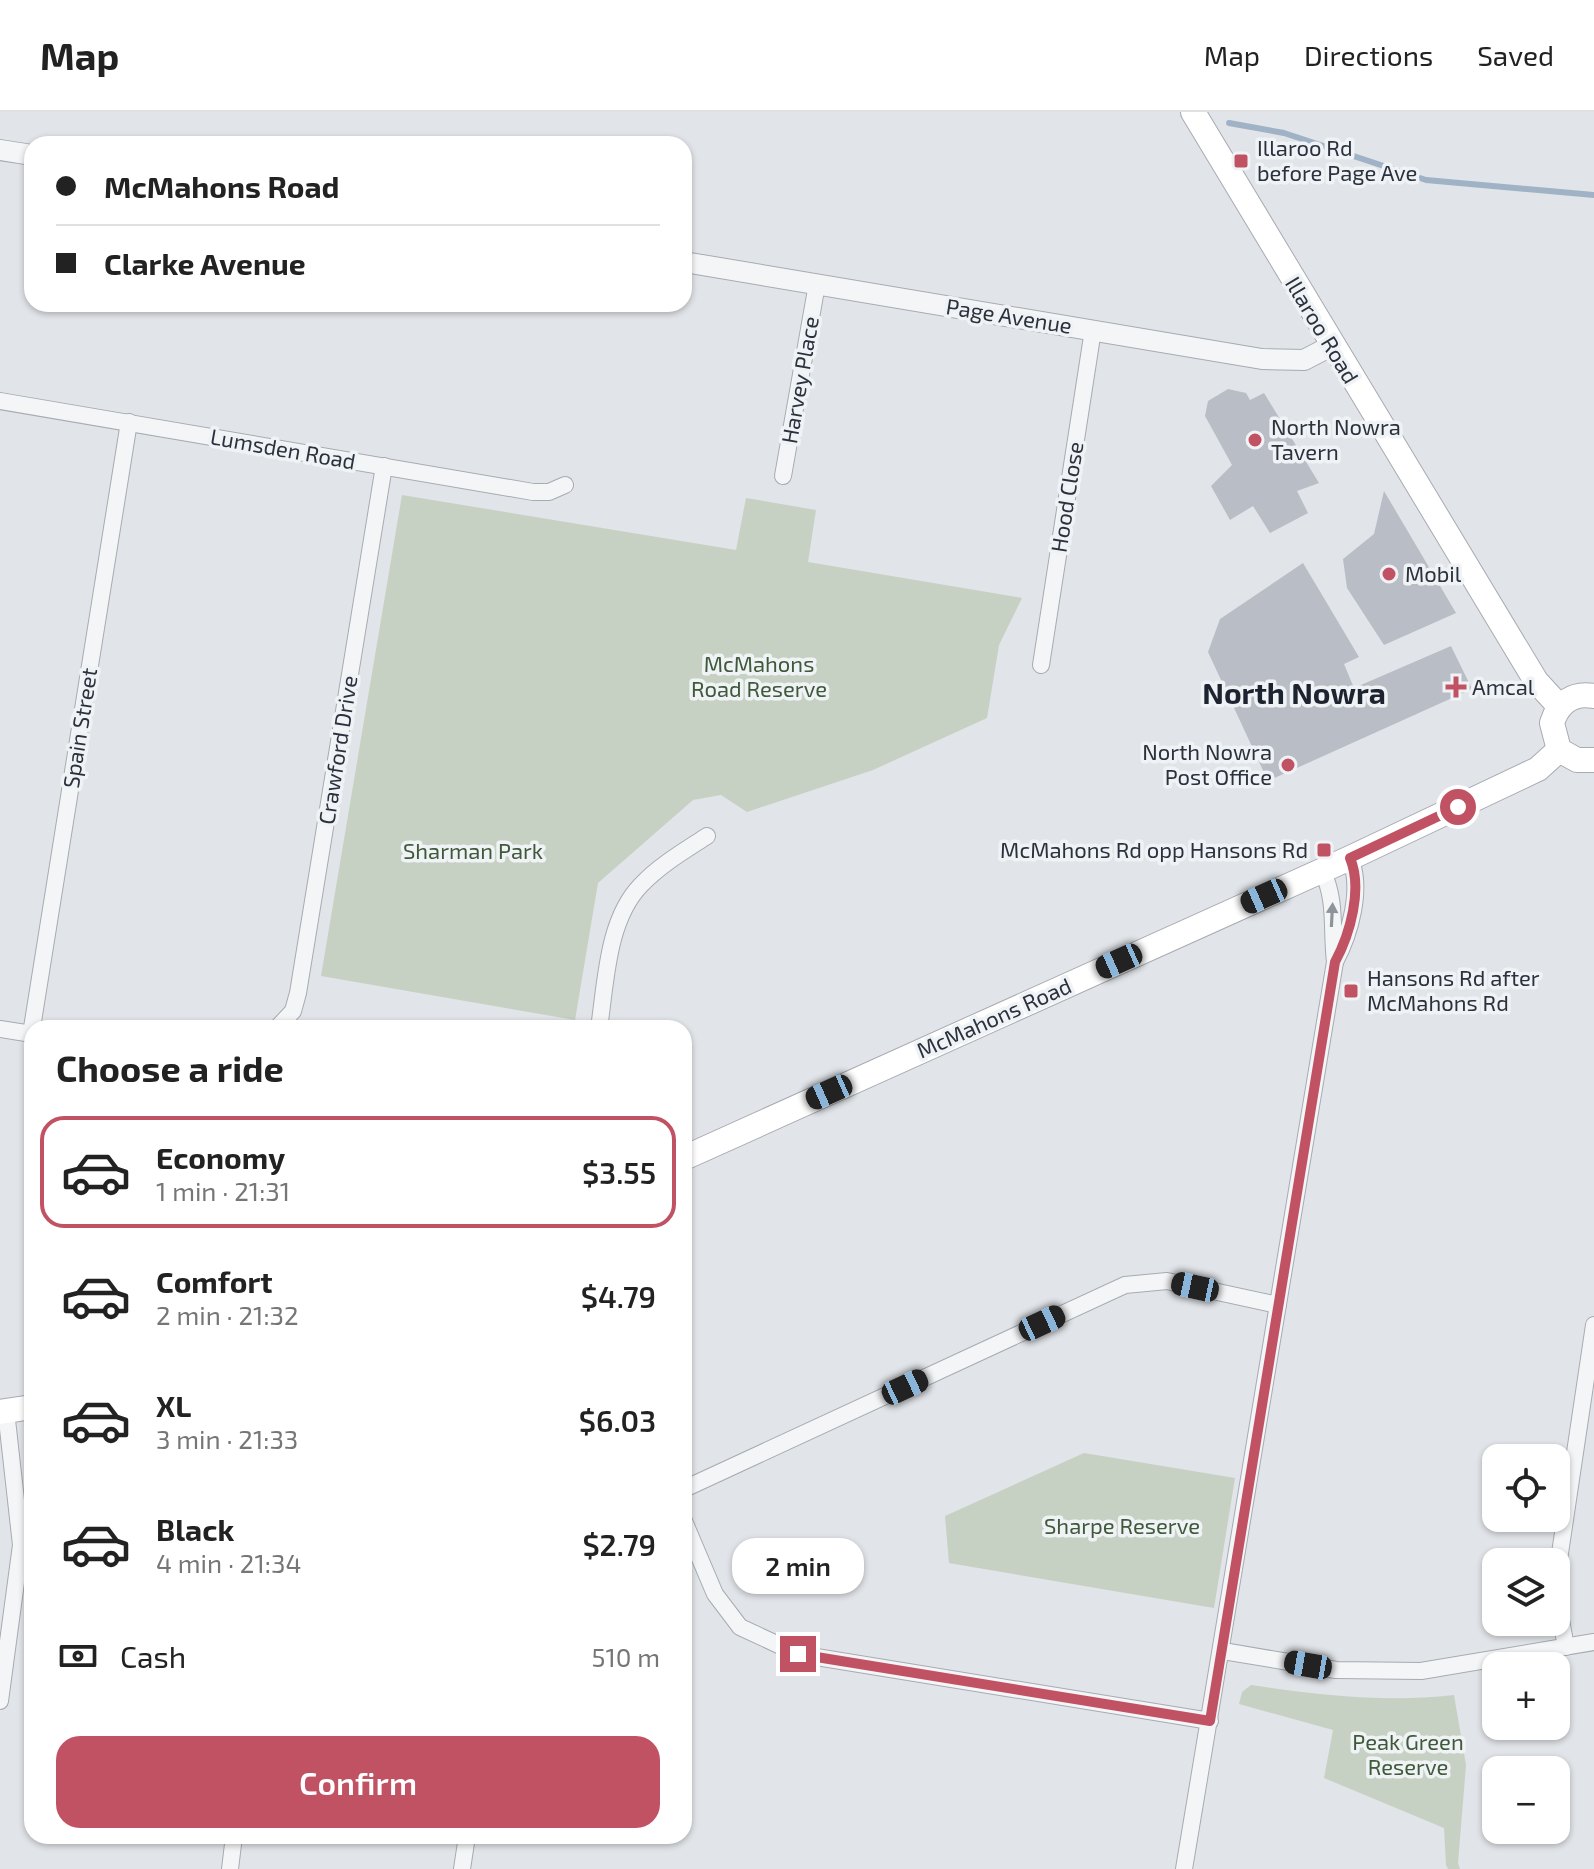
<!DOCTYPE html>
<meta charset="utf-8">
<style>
:root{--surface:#fff;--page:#f2f2f2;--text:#222;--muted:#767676;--line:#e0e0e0;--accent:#c15264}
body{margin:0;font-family:"Exo 2",sans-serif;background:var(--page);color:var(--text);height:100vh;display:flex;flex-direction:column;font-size:30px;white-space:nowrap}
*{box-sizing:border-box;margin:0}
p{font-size:26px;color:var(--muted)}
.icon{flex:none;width:44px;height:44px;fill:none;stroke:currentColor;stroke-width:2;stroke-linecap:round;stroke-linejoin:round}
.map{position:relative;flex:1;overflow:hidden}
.sheet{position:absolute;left:24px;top:908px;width:668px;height:824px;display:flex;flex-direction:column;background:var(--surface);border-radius:24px;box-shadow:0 2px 6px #0004}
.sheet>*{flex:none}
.top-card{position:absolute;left:24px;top:24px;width:668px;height:176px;border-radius:24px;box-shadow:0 2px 6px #0004;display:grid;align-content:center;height:176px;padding:0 32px;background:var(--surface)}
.fabs{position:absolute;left:1482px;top:1332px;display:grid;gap:16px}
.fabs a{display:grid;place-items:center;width:88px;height:88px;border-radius:16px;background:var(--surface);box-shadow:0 2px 6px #0004;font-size:40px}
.end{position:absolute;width:36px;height:36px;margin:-18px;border:10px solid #c15264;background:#fff;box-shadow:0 0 0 4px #fff}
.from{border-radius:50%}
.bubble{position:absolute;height:56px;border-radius:24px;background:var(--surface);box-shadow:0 2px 6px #0004;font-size:26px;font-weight:600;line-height:56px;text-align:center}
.car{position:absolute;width:24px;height:48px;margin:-24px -12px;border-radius:10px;box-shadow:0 0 6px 2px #0007;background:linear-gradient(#222 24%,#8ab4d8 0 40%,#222 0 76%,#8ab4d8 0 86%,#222 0)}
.top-card b{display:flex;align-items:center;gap:28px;height:76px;font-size:30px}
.top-card b+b{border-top:2px solid var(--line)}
.top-card i{width:20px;height:20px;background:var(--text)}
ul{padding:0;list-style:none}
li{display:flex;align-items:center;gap:24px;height:112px;margin:0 16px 12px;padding:0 16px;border:4px solid transparent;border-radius:24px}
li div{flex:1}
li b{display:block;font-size:30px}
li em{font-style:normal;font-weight:600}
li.selected{border-color:var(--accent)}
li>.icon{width:72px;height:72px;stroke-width:1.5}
h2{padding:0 32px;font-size:36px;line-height:96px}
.pay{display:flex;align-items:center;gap:20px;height:88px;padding:0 32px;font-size:30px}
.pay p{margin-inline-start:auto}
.action{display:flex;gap:16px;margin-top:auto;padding:16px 32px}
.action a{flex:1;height:92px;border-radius:24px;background:var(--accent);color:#fff;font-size:32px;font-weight:600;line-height:92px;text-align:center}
header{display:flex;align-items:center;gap:48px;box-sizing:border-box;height:112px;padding:0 40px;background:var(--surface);border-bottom:2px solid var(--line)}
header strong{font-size:38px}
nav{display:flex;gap:44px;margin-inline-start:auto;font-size:28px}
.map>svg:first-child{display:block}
</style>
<header>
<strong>Map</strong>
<nav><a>Map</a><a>Directions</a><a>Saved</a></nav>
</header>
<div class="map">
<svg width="1594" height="1757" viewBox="0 0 1594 1757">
<rect width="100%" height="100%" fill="#e1e4e8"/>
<!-- green -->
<g fill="#c7d1c3">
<path d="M402 383 736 438 746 386 816 398 808 450 1022 486 999 533 987 606 873 658 747 700 721 683 693 688 598 771 575 908 321 864Z"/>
<path d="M1084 1341 1235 1366 1214 1496 949 1451 945 1404Z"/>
<path d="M1251 1573C1321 1583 1384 1591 1454 1583L1466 1653 1458 1751 1460 1757H1448L1446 1753 1444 1716 1324 1666 1333 1618 1239 1592 1242 1580Z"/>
</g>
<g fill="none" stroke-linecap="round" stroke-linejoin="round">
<!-- stream -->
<path stroke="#a0b2c5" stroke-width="6" d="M1229 11 1284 21 1426 68 1594 83"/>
</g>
<!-- building -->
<g fill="#b9bdc5">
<path d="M1228 277 1246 281 1250 288 1264 281 1319 371 1297 379 1308 401 1270 421 1253 394 1230 408 1211 374 1232 353 1205 304 1208 289Z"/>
<path d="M1384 379 1456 501 1384 533 1347 476 1343 447 1374 422Z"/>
<path d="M1303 451 1359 545 1344 552 1354 576 1451 534 1472 577 1268 669 1208 540 1220 507Z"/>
</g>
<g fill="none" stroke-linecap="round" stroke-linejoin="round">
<defs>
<g id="minor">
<path d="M0 289 533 380H549L565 373"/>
<path d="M783 364 817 172"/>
<path d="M1041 553 1093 218"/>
<path d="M1335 850C1350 822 1363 777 1350 746"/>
<path d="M277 916 293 899 298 881 384 354"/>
<path d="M599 916C606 870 607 808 641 773 660 753 684 739 707 724"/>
<path d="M0 917 32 922"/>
<path d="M31 922 129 310"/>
<path d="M684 1377 1125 1173 1167 1169 1278 1193"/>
<path d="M684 1409 715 1482 740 1515 798 1542 1210 1609"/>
<path d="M1556 1468 1594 1213"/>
<path d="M1556 1481 1566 1535"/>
<path d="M1223 1539 1336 1558 1421 1559 1594 1530"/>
<path d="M0 1589 21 1433 6 1299"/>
<path d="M230 1757 234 1724"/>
<path d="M462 1757 467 1724"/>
<path d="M1184 1757 1335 850C1331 817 1337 789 1322 758"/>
</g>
<g id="tertiary">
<path d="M0 38 32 43"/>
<path d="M684 150 1262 247 1304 248 1331 234"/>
</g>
<g id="secondary">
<path d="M1193 0 1536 569 1559 594"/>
<path d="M1594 584C1573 580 1558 591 1552 611L1559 638 1577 648H1594"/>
<path d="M684 1046 1350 746 1538 657 1559 638"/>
<path d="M0 1300 32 1295"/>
</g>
</defs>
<!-- minor casing -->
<use href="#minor" stroke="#a7abb2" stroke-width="18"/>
<!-- tertiary casing -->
<use href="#tertiary" stroke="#a7abb2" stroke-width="22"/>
<!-- secondary casing -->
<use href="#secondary" stroke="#a7abb2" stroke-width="26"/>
<!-- minor -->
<use href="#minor" stroke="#f3f5f7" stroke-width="16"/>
<!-- tertiary -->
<use href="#tertiary" stroke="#f3f5f7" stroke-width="20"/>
<!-- secondary -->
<use href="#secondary" stroke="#fff" stroke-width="24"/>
</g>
<!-- one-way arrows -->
<defs><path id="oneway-solid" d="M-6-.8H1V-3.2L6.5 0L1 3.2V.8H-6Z" transform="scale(2)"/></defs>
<use fill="#8f949a" href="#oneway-solid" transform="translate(1332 803) rotate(-87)"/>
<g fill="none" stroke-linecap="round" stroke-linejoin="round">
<!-- route -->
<path stroke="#c15264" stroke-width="10" d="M798 1542 1210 1609 1335 850C1350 822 1363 777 1350 746L1458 695"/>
</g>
<!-- markers -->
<g fill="#c15264" stroke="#f0f3f6" stroke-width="3">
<rect x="1233" y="41" width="16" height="16" rx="4"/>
<circle cx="1255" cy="328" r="8"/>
<circle cx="1389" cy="462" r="8"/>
<path d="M1452 563h8v8h8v8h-8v8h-8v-8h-8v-8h8z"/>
<circle cx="1288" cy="653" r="8"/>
<rect x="1316" y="730" width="16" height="16" rx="4"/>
<rect x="1343" y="871" width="16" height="16" rx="4"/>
</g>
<g text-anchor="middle" stroke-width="7" stroke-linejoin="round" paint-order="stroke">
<!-- poi labels -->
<g font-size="22" fill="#2b323e" stroke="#f0f3f6" text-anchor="start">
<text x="1257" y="44">Illaroo Rd<tspan x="1257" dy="25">before Page Ave</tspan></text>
<text x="1271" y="323">North Nowra<tspan x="1271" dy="25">Tavern</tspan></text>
<text x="1405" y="470">Mobil</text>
<text x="1472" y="583">Amcal</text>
<text x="1272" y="648" text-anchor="end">North Nowra<tspan x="1272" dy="25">Post Office</tspan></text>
<text x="1308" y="746" text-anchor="end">McMahons Rd opp Hansons Rd</text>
<text x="1367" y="874">Hansons Rd after<tspan x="1367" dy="25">McMahons Rd</tspan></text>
</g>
<!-- street labels -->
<g font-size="22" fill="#2b323e" stroke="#f0f3f6">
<text transform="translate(1009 204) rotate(9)" y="8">Page Avenue</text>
<text transform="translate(1322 218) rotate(59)" y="8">Illaroo Road</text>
<text transform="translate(800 268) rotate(-80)" y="8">Harvey Place</text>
<text transform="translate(283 337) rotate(10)" y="8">Lumsden Road</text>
<text transform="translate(1067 385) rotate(-81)" y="8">Hood Close</text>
<text transform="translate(80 616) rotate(-81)" y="8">Spain Street</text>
<text transform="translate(338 638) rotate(-81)" y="8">Crawford Drive</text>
<text transform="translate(994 906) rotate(-24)" y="8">McMahons Road</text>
</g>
<!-- park labels -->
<g font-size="22" fill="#40593a" stroke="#f0f3f6">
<text x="759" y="560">McMahons<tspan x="759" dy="25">Road Reserve</tspan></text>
<text x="473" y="747">Sharman Park</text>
<text x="1122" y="1422">Sharpe Reserve</text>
<text x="1408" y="1638">Peak Green<tspan x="1408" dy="25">Reserve</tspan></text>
</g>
<!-- district labels -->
<g font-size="30" font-weight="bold" fill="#1d232f" stroke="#f0f3f6">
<text x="1294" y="592">North Nowra</text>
</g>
</g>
</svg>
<div class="fabs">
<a><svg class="icon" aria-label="locate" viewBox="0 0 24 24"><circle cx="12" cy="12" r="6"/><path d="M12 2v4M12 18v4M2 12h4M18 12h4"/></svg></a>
<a><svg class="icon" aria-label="layers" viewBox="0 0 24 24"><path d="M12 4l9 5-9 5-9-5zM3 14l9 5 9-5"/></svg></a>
<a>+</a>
<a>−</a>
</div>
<i class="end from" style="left:1458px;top:695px"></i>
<i class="end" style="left:798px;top:1542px"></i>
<div class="bubble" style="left:732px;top:1426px;width:132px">2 min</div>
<i class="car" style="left:1264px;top:784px;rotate:246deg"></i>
<i class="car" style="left:1119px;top:849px;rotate:246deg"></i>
<i class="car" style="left:829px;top:980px;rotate:246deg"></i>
<i class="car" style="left:1195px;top:1175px;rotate:282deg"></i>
<i class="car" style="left:1042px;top:1211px;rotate:65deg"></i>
<i class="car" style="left:905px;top:1275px;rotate:65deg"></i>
<i class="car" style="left:1308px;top:1553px;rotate:280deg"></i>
<div class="top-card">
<b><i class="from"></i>McMahons Road</b>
<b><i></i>Clarke Avenue</b>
</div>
<section class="sheet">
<h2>Choose a ride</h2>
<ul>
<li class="selected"><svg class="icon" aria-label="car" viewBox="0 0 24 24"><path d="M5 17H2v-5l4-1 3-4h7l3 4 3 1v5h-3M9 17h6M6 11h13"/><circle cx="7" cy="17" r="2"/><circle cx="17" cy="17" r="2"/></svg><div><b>Economy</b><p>1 min · 21:31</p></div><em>$3.55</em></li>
<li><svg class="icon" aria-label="car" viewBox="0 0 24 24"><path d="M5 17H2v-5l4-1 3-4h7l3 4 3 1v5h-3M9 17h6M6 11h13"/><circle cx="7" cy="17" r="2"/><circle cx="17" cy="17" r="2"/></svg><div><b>Comfort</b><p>2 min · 21:32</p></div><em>$4.79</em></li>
<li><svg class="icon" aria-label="car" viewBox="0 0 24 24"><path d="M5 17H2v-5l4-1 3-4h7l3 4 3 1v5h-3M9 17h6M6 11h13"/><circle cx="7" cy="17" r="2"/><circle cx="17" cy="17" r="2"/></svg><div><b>XL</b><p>3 min · 21:33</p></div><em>$6.03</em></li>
<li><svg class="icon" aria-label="car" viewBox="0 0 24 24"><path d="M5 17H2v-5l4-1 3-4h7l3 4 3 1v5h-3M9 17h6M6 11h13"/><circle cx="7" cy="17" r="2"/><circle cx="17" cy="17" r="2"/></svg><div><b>Black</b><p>4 min · 21:34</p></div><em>$2.79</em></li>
</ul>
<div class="pay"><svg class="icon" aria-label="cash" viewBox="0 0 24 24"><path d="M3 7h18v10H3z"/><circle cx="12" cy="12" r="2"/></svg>Cash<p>510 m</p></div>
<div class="action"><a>Confirm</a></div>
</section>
</div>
